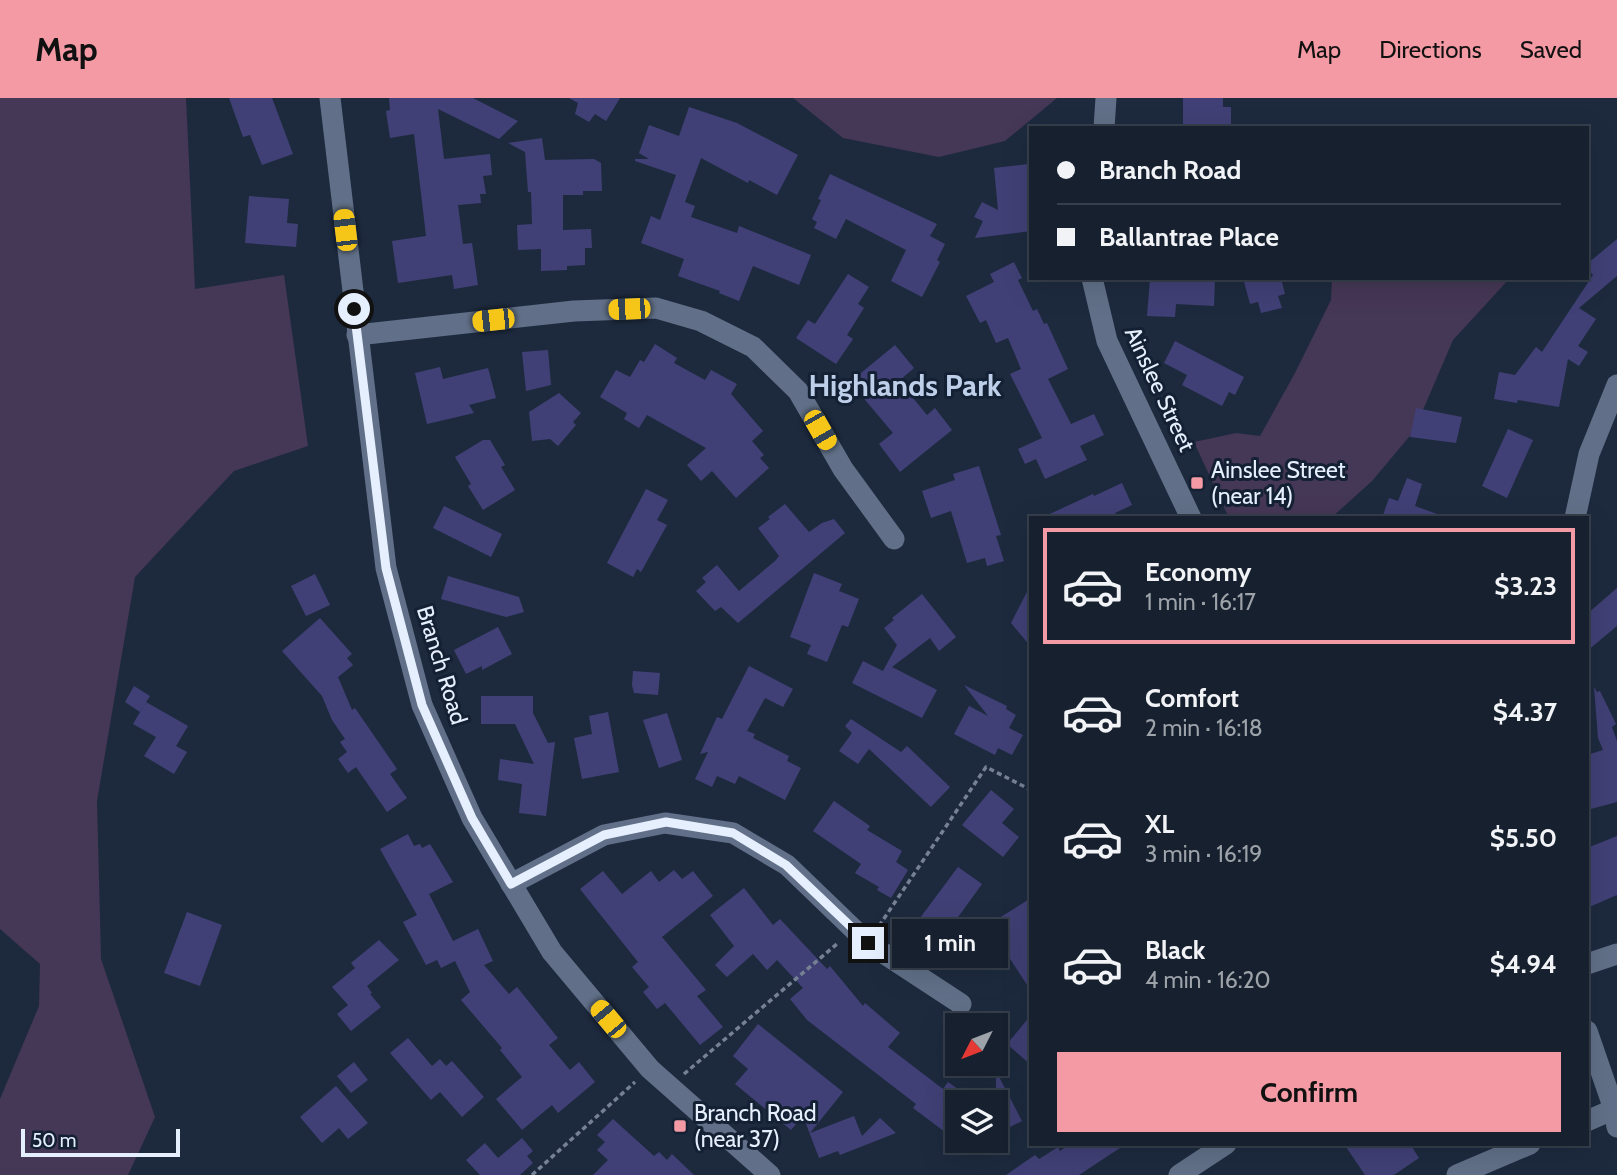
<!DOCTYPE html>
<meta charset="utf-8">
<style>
:root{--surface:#16202e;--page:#232d3a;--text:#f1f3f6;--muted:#9ea3aa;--line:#353e4a;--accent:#f49aa4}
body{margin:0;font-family:Cabin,sans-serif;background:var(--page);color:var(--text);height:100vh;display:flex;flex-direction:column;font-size:26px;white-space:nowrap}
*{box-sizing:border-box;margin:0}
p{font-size:23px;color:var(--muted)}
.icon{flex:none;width:38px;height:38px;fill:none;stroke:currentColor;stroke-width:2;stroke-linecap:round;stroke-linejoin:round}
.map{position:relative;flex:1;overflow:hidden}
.sheet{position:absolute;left:1029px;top:418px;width:560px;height:630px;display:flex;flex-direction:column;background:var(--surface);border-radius:0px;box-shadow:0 7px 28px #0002,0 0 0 2px var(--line)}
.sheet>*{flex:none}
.top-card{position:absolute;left:1029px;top:28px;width:560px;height:154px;border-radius:0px;box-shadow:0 7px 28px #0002,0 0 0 2px var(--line);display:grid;align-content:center;height:154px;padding:0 28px;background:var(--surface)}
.needle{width:46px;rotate:228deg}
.fabs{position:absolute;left:945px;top:915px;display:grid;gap:14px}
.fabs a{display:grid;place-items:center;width:63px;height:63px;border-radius:0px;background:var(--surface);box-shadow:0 7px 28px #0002,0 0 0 2px var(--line);font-size:35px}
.scale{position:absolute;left:21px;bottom:18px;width:159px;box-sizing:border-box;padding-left:7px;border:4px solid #e6effd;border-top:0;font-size:19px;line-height:24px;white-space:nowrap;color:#e6effd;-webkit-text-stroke:5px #142033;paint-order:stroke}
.end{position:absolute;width:32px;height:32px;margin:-16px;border:9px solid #e6effd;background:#111;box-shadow:0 0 0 4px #111}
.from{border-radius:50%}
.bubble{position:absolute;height:49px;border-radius:0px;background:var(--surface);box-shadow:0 7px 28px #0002,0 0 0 2px var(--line);font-size:23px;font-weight:800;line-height:49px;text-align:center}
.car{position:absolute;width:21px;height:42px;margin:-21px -10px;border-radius:9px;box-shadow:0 0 5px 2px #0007;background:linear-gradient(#f5c518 24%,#345 0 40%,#f5c518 0 76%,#345 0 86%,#f5c518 0)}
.top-card b{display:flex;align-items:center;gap:24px;height:66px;font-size:26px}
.top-card b+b{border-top:2px solid var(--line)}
.top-card i{width:18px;height:18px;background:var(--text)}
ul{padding:12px 0 0;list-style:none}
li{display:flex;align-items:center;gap:21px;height:116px;margin:0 14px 10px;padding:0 14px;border:4px solid transparent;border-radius:0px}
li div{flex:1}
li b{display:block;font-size:26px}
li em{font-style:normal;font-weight:800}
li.on{border-color:var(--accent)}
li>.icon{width:63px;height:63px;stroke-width:1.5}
.action{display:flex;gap:14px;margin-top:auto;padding:14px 28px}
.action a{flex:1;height:80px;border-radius:0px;background:var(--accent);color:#111;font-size:28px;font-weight:800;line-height:80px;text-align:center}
header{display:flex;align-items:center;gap:42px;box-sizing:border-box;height:98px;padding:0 35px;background:var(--accent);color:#111}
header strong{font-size:33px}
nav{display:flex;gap:38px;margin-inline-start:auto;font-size:24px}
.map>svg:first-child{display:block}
</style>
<header>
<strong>Map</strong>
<nav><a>Map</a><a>Directions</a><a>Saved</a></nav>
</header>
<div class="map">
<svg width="1617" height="1077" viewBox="0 0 1617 1077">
<rect width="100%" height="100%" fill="#1d2a3e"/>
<!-- green -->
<g fill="#453756">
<path d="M0 0H186L195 191 284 177 308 348 234 373 135 479 97 703 101 861 155 1019 128 1077H0V1001L39 908 40 866 0 831Z"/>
<path d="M793 0H1057L1005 43 939 59 843 40Z"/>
<path d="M1332 180H1510L1453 242 1414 333 1372 383 1331 420H1229L1194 344 1236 335 1260 338 1295 275 1331 202Z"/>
</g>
<!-- building -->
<g fill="#404076">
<path d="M229 0H272L293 56 262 67 250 37 243 39Z"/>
<path d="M389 0H473L518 23 499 41 438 11 444 61 490 56 492 77 483 78 486 96H480L481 105 458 107 463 146 472 145 478 187 454 191 452 177 398 185 392 143 426 138 414 36 390 40 386 13 390 12Z"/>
<path d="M569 0H620L606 23 595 16 589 24 575 16 578 5Z"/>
<path d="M1183 0H1223V9H1231V28L1183 29Z"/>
<path d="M689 9 737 25 798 57 777 97 749 82 748 85 701 60 685 104 695 108 691 119 737 135 739 128 811 157 799 187 753 168 739 203 719 195 720 193 678 178 684 161 641 145 651 118 660 122 676 77 635 63V61H649L639 55 649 27 679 38Z"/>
<path d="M542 40 545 62 594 61 601 65 602 93H583V97H563V132L591 131 592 150H585V167L567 168V172L541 173V151L518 152 517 127 532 126 531 94H528L525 54 508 45Z"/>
<path d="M1028 66 1031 79V133L975 140 983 123 974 119 982 104 998 112 994 70Z"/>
<path d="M830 76 937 126 930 138 945 146 937 162 940 164 922 199 891 183 906 152 846 121 836 141 814 130 817 124 812 121 821 102 818 101Z"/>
<path d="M249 98 289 101 287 125 298 126 296 149 245 145Z"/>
<path d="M1617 141V178L1579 210 1596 221 1578 248 1588 254 1579 268 1568 261 1559 309 1518 302 1517 305 1494 301 1499 274 1515 277 1536 249 1542 254 1593 177 1587 170V166Z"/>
<path d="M1014 164 1022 180 1018 182 1033 213 1037 211 1044 226 1047 225 1068 271 1048 281 1071 326 1094 316 1104 337 1080 348 1087 362 1045 381 1036 361 1025 366 1018 351 1042 340 1010 276 1021 271 1008 240 996 245 986 222 980 225 966 198 994 184 990 176Z"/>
<path d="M848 176 869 189 858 206 864 210 847 237 853 241 836 266 796 240 808 222 815 226Z"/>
<path d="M1150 180H1215L1214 208 1176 206 1175 219 1147 218Z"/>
<path d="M1243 180H1281L1285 196 1278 198 1282 210 1261 215 1258 204 1250 206Z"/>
<path d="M1175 243 1244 279 1235 297 1229 294 1222 308 1182 287 1187 277 1164 265Z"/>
<path d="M655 246 677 260 674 265 705 282 711 272 737 286 731 296 763 333 752 343 764 357 760 360 769 370 736 400 712 373 701 383 687 367 706 350 647 317 639 330 624 321 627 315 600 299 616 272 630 279 640 262 644 264Z"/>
<path d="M895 247 914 270 899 283 927 317 935 310 952 332 900 374 879 346 893 335 850 284Z"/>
<path d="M548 252 551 287 526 293 522 254Z"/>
<path d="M440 269 443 281 488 270 496 300 469 307 474 315 427 326 415 275Z"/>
<path d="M559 295 581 315 573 324 576 327 558 348 550 341 532 343 529 314Z"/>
<path d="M1416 310 1462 319 1456 345 1410 339Z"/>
<path d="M1508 331 1533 342 1507 400 1482 388Z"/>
<path d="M483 342H490L505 367 501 369 515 392 483 412 468 388 471 386 455 359Z"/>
<path d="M979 368 1001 437 996 438 1004 463 987 468 985 460 967 465 951 413 931 420 922 393 955 382 953 376Z"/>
<path d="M1407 380 1422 386 1415 408 1440 417V420H1382L1389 400 1398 403Z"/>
<path d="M1122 385 1132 407 1115 415 1118 420H1041L1093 396 1094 398Z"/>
<path d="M646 391 668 402 657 422 667 427 641 474 637 471 633 479 607 465Z"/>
<path d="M785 406 809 434 822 425 834 421 845 435 738 525 721 509 715 513 696 493 706 484 702 480 717 467 739 493 775 463 779 458 758 430 770 421 768 419Z"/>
<path d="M444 408 502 436 491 459 433 430Z"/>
<path d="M814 475 842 486 839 493 859 501 848 529 842 527 827 564 807 556 811 547 790 539Z"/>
<path d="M315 476 330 507 306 518 291 488Z"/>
<path d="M448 478 519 499 524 514 506 519 441 501Z"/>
<path d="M1031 486V549L1011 525Z"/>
<path d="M1617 490V528L1587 553V516Z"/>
<path d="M922 496 956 539 939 553 930 540 892 569 937 592 922 620 852 585 863 563 883 573 897 547 884 530 894 522 892 520Z"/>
<path d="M320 520 352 556 347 560 353 567 338 579 352 612 355 610 397 671 390 676 407 700 387 714 356 669 348 675 338 661 347 654 340 644 345 641 332 622 322 598 282 553Z"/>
<path d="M498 529 512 556 482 572V568L466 576 454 552Z"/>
<path d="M749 568 793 591 783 609 765 600 747 633 755 636 753 640 789 658 787 663 801 670 785 702 739 678 735 686 717 678 712 689 695 681 708 654 700 656 717 619 722 621Z"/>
<path d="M633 573 660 575 658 597 634 595 632 587Z"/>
<path d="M964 587 1007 608 1006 611 1016 617 1009 630 1023 637 1012 657 998 650 995 657 954 636 969 608 988 618Z"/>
<path d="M134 588 150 598 140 614 125 604Z"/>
<path d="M1594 589 1597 594 1600 593 1616 626 1612 629 1617 643V704L1587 712V657L1603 652 1598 640Z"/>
<path d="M481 598H533V615L548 645 555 644 546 718 519 715 522 686 498 682 500 661 534 666 515 626H481Z"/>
<path d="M146 604 188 628 176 648 187 654 174 676 144 658 156 639 133 626Z"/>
<path d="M608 614 619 674 582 681 574 640 592 636 589 618Z"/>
<path d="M667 615 682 662 659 670 643 622Z"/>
<path d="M851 621 901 654 907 648 950 689 931 709 869 651 858 666 839 653 852 635 845 628Z"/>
<path d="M991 692 1014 711 1002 725 1019 739 1003 759 962 727Z"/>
<path d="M834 703 870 728 867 732 902 753 896 764 908 772 891 800 877 792 879 789 855 775 861 766 813 733Z"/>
<path d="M408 736 414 748 420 746 422 750 430 746 453 784 429 796 453 843 478 831 493 863 484 867 509 896 517 889 558 940 549 947 570 972 579 964 595 984 558 1015 552 1007 522 1032 496 1001 522 979 500 952 502 950 461 902 470 894 455 863 441 870 437 862 426 867 403 824 417 817 380 751Z"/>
<path d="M1617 738V797L1587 810V750Z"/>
<path d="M958 769 982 786 948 833 940 828 934 836 917 824Z"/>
<path d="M674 772 682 781 693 773 713 798 662 839 706 892 697 898 723 929 700 947 665 905 657 911 643 894 649 889 632 869 638 864 580 791 603 773 622 796 651 773 659 784Z"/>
<path d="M744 790 773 827 780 821 827 871 830 868 863 908 865 905 900 935 888 949 943 991 948 984 976 1004H957V1043L913 1010 916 1006 807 922 790 901 803 890 777 862 767 872 753 856 727 879 715 867 734 848 710 817Z"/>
<path d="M1031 800V893L997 841 1004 836 996 822Z"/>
<path d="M187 814 222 827 200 888 164 875Z"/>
<path d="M379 842 399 862 367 888 372 895 370 896 381 909 351 933 337 916 348 907 332 889 355 870 351 865Z"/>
<path d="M1031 917V967L1007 946Z"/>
<path d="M758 926 843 994 810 1035 854 1018 862 1038 880 1020 896 1035 840 1057 838 1053 819 1060 803 1018 791 1032 735 986 748 971 733 958Z"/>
<path d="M408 940 432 968 440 961 446 968 452 963 484 999 462 1019 440 994 431 1002 390 955Z"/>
<path d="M354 964 368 982 351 995 337 978Z"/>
<path d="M996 973 1022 1023 996 1036Z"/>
<path d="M336 988 368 1025 348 1041 339 1030 322 1045 300 1019Z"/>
<path d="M613 1021 654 1058 659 1054 667 1062 672 1056 694 1077H593L608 1062 597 1052 605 1044 597 1037Z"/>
<path d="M522 1040 533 1053 527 1058 533 1065 520 1077H480L466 1062 485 1045 498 1060Z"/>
<path d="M1070 1046H1126L1079 1077H1006L1035 1057 1039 1061 1058 1049 1060 1053Z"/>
<path d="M1344 1046H1410L1419 1060 1394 1077H1365Z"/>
</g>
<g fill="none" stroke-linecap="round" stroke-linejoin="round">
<!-- path -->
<g stroke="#768193" stroke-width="3.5" stroke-dasharray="5 3.5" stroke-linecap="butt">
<path d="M879 828 986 669 1031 692"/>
<path d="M684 976 838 845"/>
<path d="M532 1077 635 984"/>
</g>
<!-- minor -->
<g stroke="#617088" stroke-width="21">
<path d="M330 0 386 470 422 607 472 720 552 854 650 971 770 1077"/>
<path d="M1104 30 1106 0"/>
<path d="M1092 180 1107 243 1191 420"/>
<path d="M357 237 574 213 656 210 701 223 753 249 798 293 843 371 894 441"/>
<path d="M1575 420 1589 356 1617 287"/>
<path d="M511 786 604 737 665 725 733 735 787 767 868 845 961 906"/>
<path d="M1587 866 1617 856"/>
<path d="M1587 933 1614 1011 1617 1029"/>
<path d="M1587 1023 1614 1011"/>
<path d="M1179 1077 1226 1046"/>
<path d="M1457 1077 1530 1046"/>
</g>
</g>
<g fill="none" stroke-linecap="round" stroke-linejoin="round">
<!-- route -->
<path stroke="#e6effd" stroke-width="9" d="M354 211 386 470 422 607 472 720 511 786 604 737 666 724 733 735 786 767 868 845"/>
</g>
<!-- markers -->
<g fill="#f49aa4" stroke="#142033" stroke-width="2.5">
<rect x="1190" y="378" width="14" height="14" rx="3.5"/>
<rect x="673" y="1021" width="14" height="14" rx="3.5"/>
</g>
<g text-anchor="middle" stroke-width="6" stroke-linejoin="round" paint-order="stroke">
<!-- street labels -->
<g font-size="23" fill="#e6effd" stroke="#142033">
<text transform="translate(1160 291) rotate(65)" y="8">Ainslee Street</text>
<text transform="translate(442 567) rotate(73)" y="8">Branch Road</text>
</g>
<!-- poi labels -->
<g font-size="23" fill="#e6effd" stroke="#142033" text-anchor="start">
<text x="1211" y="380">Ainslee Street<tspan x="1211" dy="26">(near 14)</tspan></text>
<text x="694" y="1023">Branch Road<tspan x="694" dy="26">(near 37)</tspan></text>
</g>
<!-- district labels -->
<g font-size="30" font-weight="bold" fill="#becfe9" stroke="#142033">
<text x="905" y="298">Highlands Park</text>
</g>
</g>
</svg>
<div class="fabs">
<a><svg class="needle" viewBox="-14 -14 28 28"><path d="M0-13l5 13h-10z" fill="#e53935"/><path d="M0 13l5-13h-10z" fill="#9ea3aa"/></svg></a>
<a><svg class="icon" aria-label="layers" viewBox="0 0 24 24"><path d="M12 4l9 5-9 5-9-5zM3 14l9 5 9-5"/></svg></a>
</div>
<div class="scale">50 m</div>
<i class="end from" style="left:354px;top:211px"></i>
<i class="end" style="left:868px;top:845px"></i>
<div class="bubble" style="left:892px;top:821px;width:116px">1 min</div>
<i class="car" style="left:345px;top:132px;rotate:353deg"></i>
<i class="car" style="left:629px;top:211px;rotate:268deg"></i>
<i class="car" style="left:493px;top:222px;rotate:264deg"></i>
<i class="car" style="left:820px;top:332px;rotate:150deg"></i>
<i class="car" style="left:608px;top:921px;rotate:320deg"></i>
<div class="top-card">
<b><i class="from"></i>Branch Road</b>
<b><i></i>Ballantrae Place</b>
</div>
<section class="sheet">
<ul>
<li class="on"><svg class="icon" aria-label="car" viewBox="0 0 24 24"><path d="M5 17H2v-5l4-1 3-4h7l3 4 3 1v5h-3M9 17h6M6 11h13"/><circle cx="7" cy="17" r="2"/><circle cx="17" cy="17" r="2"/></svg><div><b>Economy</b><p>1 min · 16:17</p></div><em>$3.23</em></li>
<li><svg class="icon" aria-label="car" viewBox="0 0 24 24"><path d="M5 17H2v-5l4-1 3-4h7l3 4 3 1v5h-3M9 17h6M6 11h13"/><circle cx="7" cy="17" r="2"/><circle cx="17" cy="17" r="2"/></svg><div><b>Comfort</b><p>2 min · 16:18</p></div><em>$4.37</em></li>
<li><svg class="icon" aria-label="car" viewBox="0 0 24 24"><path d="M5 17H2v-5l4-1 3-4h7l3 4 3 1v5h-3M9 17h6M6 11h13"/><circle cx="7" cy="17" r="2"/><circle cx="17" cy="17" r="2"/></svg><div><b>XL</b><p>3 min · 16:19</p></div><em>$5.50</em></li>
<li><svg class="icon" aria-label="car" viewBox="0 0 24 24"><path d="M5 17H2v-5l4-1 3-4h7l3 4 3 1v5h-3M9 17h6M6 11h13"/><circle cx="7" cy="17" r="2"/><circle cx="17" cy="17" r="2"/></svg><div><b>Black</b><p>4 min · 16:20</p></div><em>$4.94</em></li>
</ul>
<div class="action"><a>Confirm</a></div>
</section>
</div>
